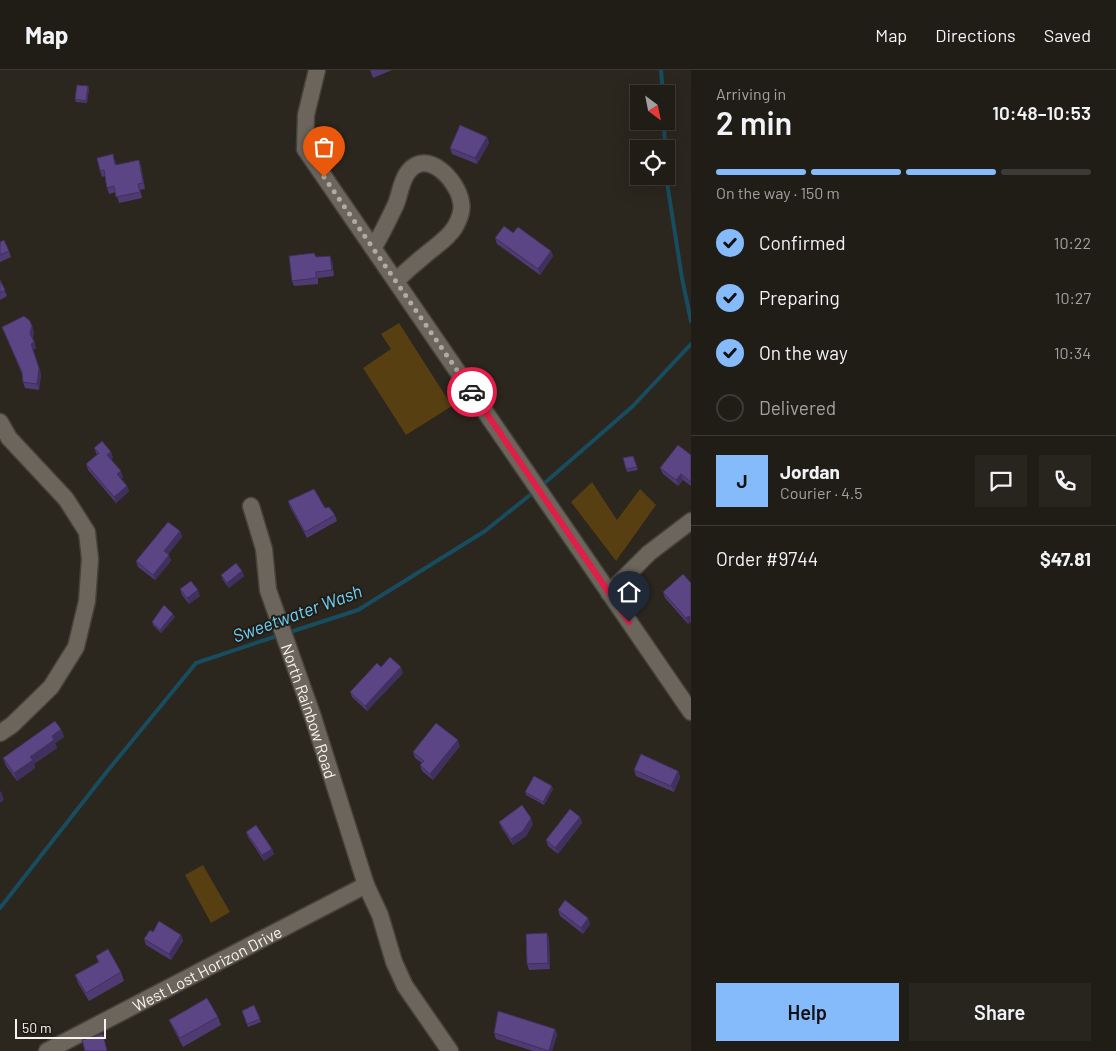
<!DOCTYPE html>
<html lang="en">
<head>
<meta charset="utf-8">
<style>
  :root { --surface:#201c16; --page:#28251f; --text:#f1f3f6; --muted:#a2a1a1; --line:#3d3a35; --accent:#86bbfb }
  body { margin:0; font-family:Barlow,sans-serif; background:var(--page); color:var(--text); height:100vh; display:flex; flex-direction:column; font-size:19px; white-space:nowrap }
  * { box-sizing:border-box; margin:0 }
  p { font-size:16px; color:var(--muted) }
  .icon { flex:none; width:28px; height:28px; fill:none; stroke:currentColor; stroke-width:2; stroke-linecap:round; stroke-linejoin:round }
  .map { position:relative; flex:1; overflow:hidden }
  .details { display:flex; flex-direction:column; background:var(--surface); width:425px }
  .details>* { flex:none }
  .needle { width:32px; rotate:148deg }
  .tools { position:absolute; left:630px; top:15px; display:grid; gap:10px }
  .tools a { display:grid; place-items:center; width:45px; height:45px; border-radius:0px; background:var(--surface); box-shadow:0 5px 20px #0002,0 0 0 1px var(--line); font-size:25px }
  .scale { position:absolute; left:15px; bottom:12px; width:91px; box-sizing:border-box; padding-left:5px; border:2px solid #f6f3ee; border-top:0; font-size:14px; line-height:18px; white-space:nowrap; color:#f6f3ee; -webkit-text-stroke:4px #211c15; paint-order:stroke }
  .pin { position:absolute; display:grid; place-items:center; width:42px; height:42px; color:#fff; margin:-51px -21px; border-radius:50% 50% 50% 0; rotate:-45deg; box-shadow:0 0 5px #0007 }
  .pin .icon { rotate:45deg }
  .courier { position:absolute; display:grid; place-items:center; width:50px; height:50px; margin:-25px; border:4px solid #e11d48; border-radius:50%; background:#fff; color:#222; box-shadow:0 1px 6px #0007 }
  .headline em { font-style:normal; font-weight:600 }
  .headline div { display:flex; flex-direction:column-reverse }
  .headline { display:flex; align-items:center; justify-content:space-between; height:85px; padding:0 25px }
  h1 { font-size:32px; font-weight:600; line-height:38px }
  .bar { display:grid; grid-template-columns:repeat(4,1fr); gap:8px 5px; align-content:center; height:60px; padding:0 25px }
  .bar i { height:6px; border-radius:4px; background:var(--line) }
  .bar .on { background:var(--accent) }
  .bar p { grid-column:span 4 }
  .line { display:flex; align-items:center; gap:12px; padding:0 25px; border-top:1px solid var(--line) }
  .line div { flex:1 }
  .round { display:grid; place-items:center; flex:none; width:52px; height:52px; border-radius:0px; background:var(--page) }
  ol { padding:0 25px; list-style:none }
  li { display:flex; align-items:center; gap:15px; height:55px }
  li p { margin-inline-start:auto }
  li .icon { padding:5px; border-radius:50%; background:var(--accent); color:#111; stroke-width:4 }
  li:last-child { color:var(--muted) }
  li i { width:28px; height:28px; border:2px solid var(--line); border-radius:50% }
  .primary-button { display:flex; gap:10px; margin-top:auto; padding:10px 25px }
  .primary-button a { flex:1; height:58px; border-radius:0px; background:var(--accent); color:#111; font-size:20px; font-weight:600; line-height:58px; text-align:center }
  .primary-button a+a { background:var(--page); color:var(--text) }
  header { display:flex; align-items:center; gap:30px; box-sizing:border-box; height:70px; padding:0 25px; background:var(--surface); border-bottom:1px solid var(--line) }
  header strong { font-size:24px }
  nav { display:flex; gap:28px; margin-inline-start:auto; font-size:18px }
  main { display:flex; flex:1; min-height:0 }
  .map>svg:first-child { display:block }
</style>
</head>
<body>
<header>
<strong>Map</strong>
<nav><a>Map</a><a>Directions</a><a>Saved</a></nav>
</header>
<main>
<div class="map">
<svg width="691" height="981" viewBox="0 0 691 981">
  <rect width="100%" height="100%" fill="#2b261e"/>
  <path fill="#573f12" d="M399,253L452,336L406,365L363,298L391,279L381,264Z
    M592,412L617,450L640,419L656,435L616,491L571,432Z
    M203,795L230,842L211,853L185,805Z"/>
  <g fill="none" stroke-linecap="round" stroke-linejoin="round">
    <path stroke="#184c5f" stroke-width="4" d="M661,0L663,24
      M664,51L665,79
      M666,106L682,208L691,251
      M540,417L633,336L691,274
      M287,563L358,540L485,461L535,421
      M0,838L105,704L196,593L280,565"/>
    <g stroke="#45413b" stroke-width="19">
      <g id="minor">
        <path d="M317,0L306,45L305,79L691,642"/>
        <path d="M373,178C382,164 389,149 396,134C400,124 401,111 408,102C427,77 458,111 461,132C463,140 459,150 455,157C448,169 434,177 424,186C414,194 405,202 396,211"/>
        <path d="M0,352L9,368L66,429L87,462L90,489L87,531L76,577L51,617L12,655L0,663"/>
        <path id="s1" d="M251,436L264,479L268,520L313,647L366,815L380,845L394,892L405,916L450,981"/>
        <path d="M609,523L649,483L691,451"/>
        <path id="s2" d="M47,981L366,815"/>
      </g>
    </g>
    <use href="#minor" stroke="#6b655c" stroke-width="16"/>
  </g>
  <path fill="#4f3b72" d="M370,0H392L373,8Z
    M88,16L89,19L87,33L76,32L75,29Z
    M487,67L489,73L477,94L452,84L450,78Z
    M115,90L116,94L141,96L145,119L140,120L142,128L119,133L116,122L109,124L107,118L105,106L102,107L100,101Z
    M513,163L551,181L553,186L540,205L497,174L495,168Z
    M0,172L9,181L11,187L0,192Z
    M316,187L332,191L334,206L318,208V214L294,216L292,211Z
    M0,210L7,226L0,230Z
    M30,251L34,262L33,268L36,278L33,280L41,304L39,320L25,318L23,312L22,304L2,257Z
    M94,378L111,382L113,388L111,389L123,407L121,409L127,416L129,421L116,433L88,400L86,394L97,385Z
    M691,385V416L683,410L678,416L663,404L660,398Z
    M633,386L638,400L627,402L623,388Z
    M288,431L325,438L335,445L337,451L307,468L290,437Z
    M180,461L182,467L168,484L169,485L171,491L155,510L138,497L136,491Z
    M242,501L244,506L229,518L223,510L221,505Z
    M691,513V552L688,554L665,528L663,522Z
    M180,519L200,526L189,534L182,525Z
    M175,547L161,563L153,555L152,552Z
    M381,597L403,603L367,641L352,627L350,622Z
    M61,659L64,667L55,673L57,678L34,694L35,698L17,711L6,696L3,688Z
    M460,676L433,710L422,701L420,695L422,693L415,688L413,682Z
    M634,700L678,701L680,707L674,722L636,706Z
    M553,719L544,735L526,725L525,722Z
    M580,747L582,753L558,784L548,776L546,770Z
    M499,752L533,754L526,766L513,775L501,757Z
    M246,762L272,779L274,784L264,791L248,767Z
    M558,840L588,848L590,854L583,864L560,846Z
    M153,862L181,865L183,871L171,890L146,875L144,869Z
    M549,869L550,899L529,900L527,894Z
    M96,886L121,902L124,911L89,931L78,913L75,905L98,892Z
    M254,935L261,952L248,957L242,941Z
    M218,947L221,955L183,977L173,958L169,950Z
    M555,959L557,965L552,981H533L496,969L494,963Z"/>
  <path fill="#40305d" d="M88,16L89,19L87,33L86,31Z
    M487,67L489,73L477,94L475,88Z
    M139,90L141,96L145,119L143,113Z
    M551,181L553,186L540,205L538,199Z
    M330,186L332,191L334,206L332,200Z
    M32,256L34,262L32,269L30,263Z
    M34,272L36,278L33,280L31,274Z
    M39,298L41,304L39,320L37,314Z
    M111,382L113,388L109,391L107,385Z
    M121,401L123,407L119,410L117,404Z
    M681,404L683,410L678,416L676,410Z
    M127,416L129,421L116,433L114,427Z
    M180,461L182,467L166,487L164,481Z
    M169,485L171,491L155,510L153,505Z
    M242,501L244,506L229,518L227,513Z
    M198,520L200,526L189,534L187,528Z
    M173,544L175,547L161,563L160,560Z
    M689,546L691,552L688,554L686,548Z
    M401,597L403,603L367,641L365,636Z
    M61,659L64,667L55,673L57,678L34,694L35,698L17,711L14,703L52,666Z
    M458,670L460,676L433,710L430,704Z
    M678,701L680,707L674,722L671,716Z
    M552,716L553,719L544,735L543,732Z
    M1,721L4,730L0,733V722Z
    M580,747L582,753L558,784L555,778Z
    M531,748L533,754L526,766L513,775L511,769Z
    M272,779L274,784L264,791L262,785Z
    M588,848L590,854L583,864L581,858Z
    M547,863L549,869L550,899L548,893Z
    M181,865L183,871L171,890L169,884Z
    M555,959L557,965L552,981H549Z"/>
  <path fill="#5c4585" stroke="#40305d" d="M77,15L88,16L86,31L75,29Z
    M460,55L487,67L475,88L450,78Z
    M113,84L115,95L139,90L143,113L138,114L140,122L116,127L114,116L107,118L104,100L100,101L97,88Z
    M504,156L513,163L518,157L551,181L538,199L495,168Z
    M4,170L9,181L0,185V172Z
    M314,183L316,187L330,186L332,200L316,202V208L292,211L289,186Z
    M0,210L5,220L0,223Z
    M24,246L30,251L32,256L30,263L34,272L31,274L39,298L37,314L23,312L22,302L2,257Z
    M102,371L111,382L107,385L121,401L117,404L127,416L114,427L86,394L99,383L94,378Z
    M678,375L691,385V412L681,404L676,410L660,398Z
    M633,386L637,397L626,399L623,388Z
    M314,419L325,438L329,437L335,445L305,462L288,431Z
    M168,452L180,461L164,481L169,485L153,505L136,491Z
    M236,493L242,501L227,513L221,505Z
    M683,504L691,513V549L689,546L686,548L663,522Z
    M191,511L198,520L187,528L180,519Z
    M164,535L173,544L160,560L152,552Z
    M390,587L401,597L365,636L350,622L377,593L381,597Z
    M55,651L61,659L52,666L54,670L30,687L33,690L14,703L3,688Z
    M436,653L458,670L430,704L420,695L424,691L413,682Z
    M641,684L678,701L671,716L634,700Z
    M534,706L552,716L543,732L525,722Z
    M522,735L531,748L523,761L511,769L499,752Z
    M570,739L580,747L555,778L546,770Z
    M256,755L272,779L262,785L246,762Z
    M565,830L588,848L581,858L558,840Z
    M159,851L181,865L169,884L144,869L150,860L153,862Z
    M547,863L548,893L527,894L526,864Z
    M108,879L121,902L86,923L75,905L99,892L96,886Z
    M207,928L218,947L180,968L169,950Z
    M254,935L260,949L247,954L242,941Z
    M498,941L555,959L549,981L494,963Z
    M103,964L107,981H85L82,970Z"/>
  <g fill="none" stroke-linecap="round" stroke-linejoin="round">
    <path stroke="#afaba5" stroke-width="5" stroke-dasharray="0 9" d="M324,107L472,322"/>
    <path stroke="#e11d48" stroke-width="6" d="M472,322L629,552"/>
  </g>
  <g text-anchor="middle" dominant-baseline="central" stroke-width="4" stroke-linejoin="round" paint-order="stroke">
    <g font-size="16" fill="#f6f3ee" stroke="#211c15">
      <text stroke="none"><textPath href="#s1" startOffset="214">North Rainbow Road</textPath></text>
      <text stroke="none"><textPath href="#s2" startOffset="180">West Lost Horizon Drive</textPath></text>
    </g>
    <g font-size="18" font-style="italic" fill="#6fd1f9" stroke="#211c15">
      <text transform="translate(297 543) rotate(-20)">Sweetwater Wash</text>
    </g>
  </g>
</svg>
<div class="tools">
<a><svg class="needle" viewBox="-14 -14 28 28"><path d="M0-13l5 13h-10z" fill="#e53935"/><path d="M0 13l5-13h-10z" fill="#a2a1a1"/></svg></a>
<a><svg class="icon" aria-label="locate" viewBox="0 0 24 24"><circle cx="12" cy="12" r="6"/><path d="M12 2v4M12 18v4M2 12h4M18 12h4"/></svg></a>
</div>
<div class="scale">50 m</div>
<div class="pin" style="left:324px;top:107px;background:#ea580c"><svg class="icon" aria-label="bag" viewBox="0 0 24 24"><path d="M5 8h14l-1 12H6zM9 8a3 3 0 0 1 6 0"/></svg></div>
<div class="pin" style="left:629px;top:552px;background:#1f2937"><svg class="icon" aria-label="home" viewBox="0 0 24 24"><path d="M3 11l9-7 9 7M6 9v11h12V9"/></svg></div>
<div class="courier" style="left:472px;top:322px"><svg class="icon" aria-label="car" viewBox="0 0 24 24"><path d="M5 17H2v-5l4-1 3-4h7l3 4 3 1v5h-3M9 17h6M6 11h13"/><circle cx="7" cy="17" r="2"/><circle cx="17" cy="17" r="2"/></svg></div>
</div>
<section class="details">
<div class="headline"><div><h1>2 min</h1><p>Arriving in</p></div><em>10:48–10:53</em></div>
<div class="bar"><i class="on"></i><i class="on"></i><i class="on"></i><i></i><p>On the way · 150 m</p></div>
<ol>
<li><svg class="icon" aria-label="check" viewBox="0 0 24 24"><path d="M5 12l5 5 9-10"/></svg>Confirmed<p>10:22</p></li>
<li><svg class="icon" aria-label="check" viewBox="0 0 24 24"><path d="M5 12l5 5 9-10"/></svg>Preparing<p>10:27</p></li>
<li><svg class="icon" aria-label="check" viewBox="0 0 24 24"><path d="M5 12l5 5 9-10"/></svg>On the way<p>10:34</p></li>
<li><i></i>Delivered</li>
</ol>
<div class="line" style="height:90px"><b class="round" style="background:var(--accent);color:#111">J</b><div><b>Jordan</b><p>Courier · 4.5</p></div><a class="round"><svg class="icon" aria-label="chat" viewBox="0 0 24 24"><path d="M4 5h16v11H9l-5 4z"/></svg></a><a class="round"><svg class="icon" aria-label="phone" viewBox="0 0 24 24"><path d="M5 4h4l2 5-3 2q2 4 5 5l2-3 5 2v4C11 20 4 13 5 4z"/></svg></a></div>
<div class="line" style="height:65px"><div>Order #9744</div><b>$47.81</b></div>
<div class="primary-button"><a>Help</a><a>Share</a></div>
</section>
</main>
</body>
</html>
